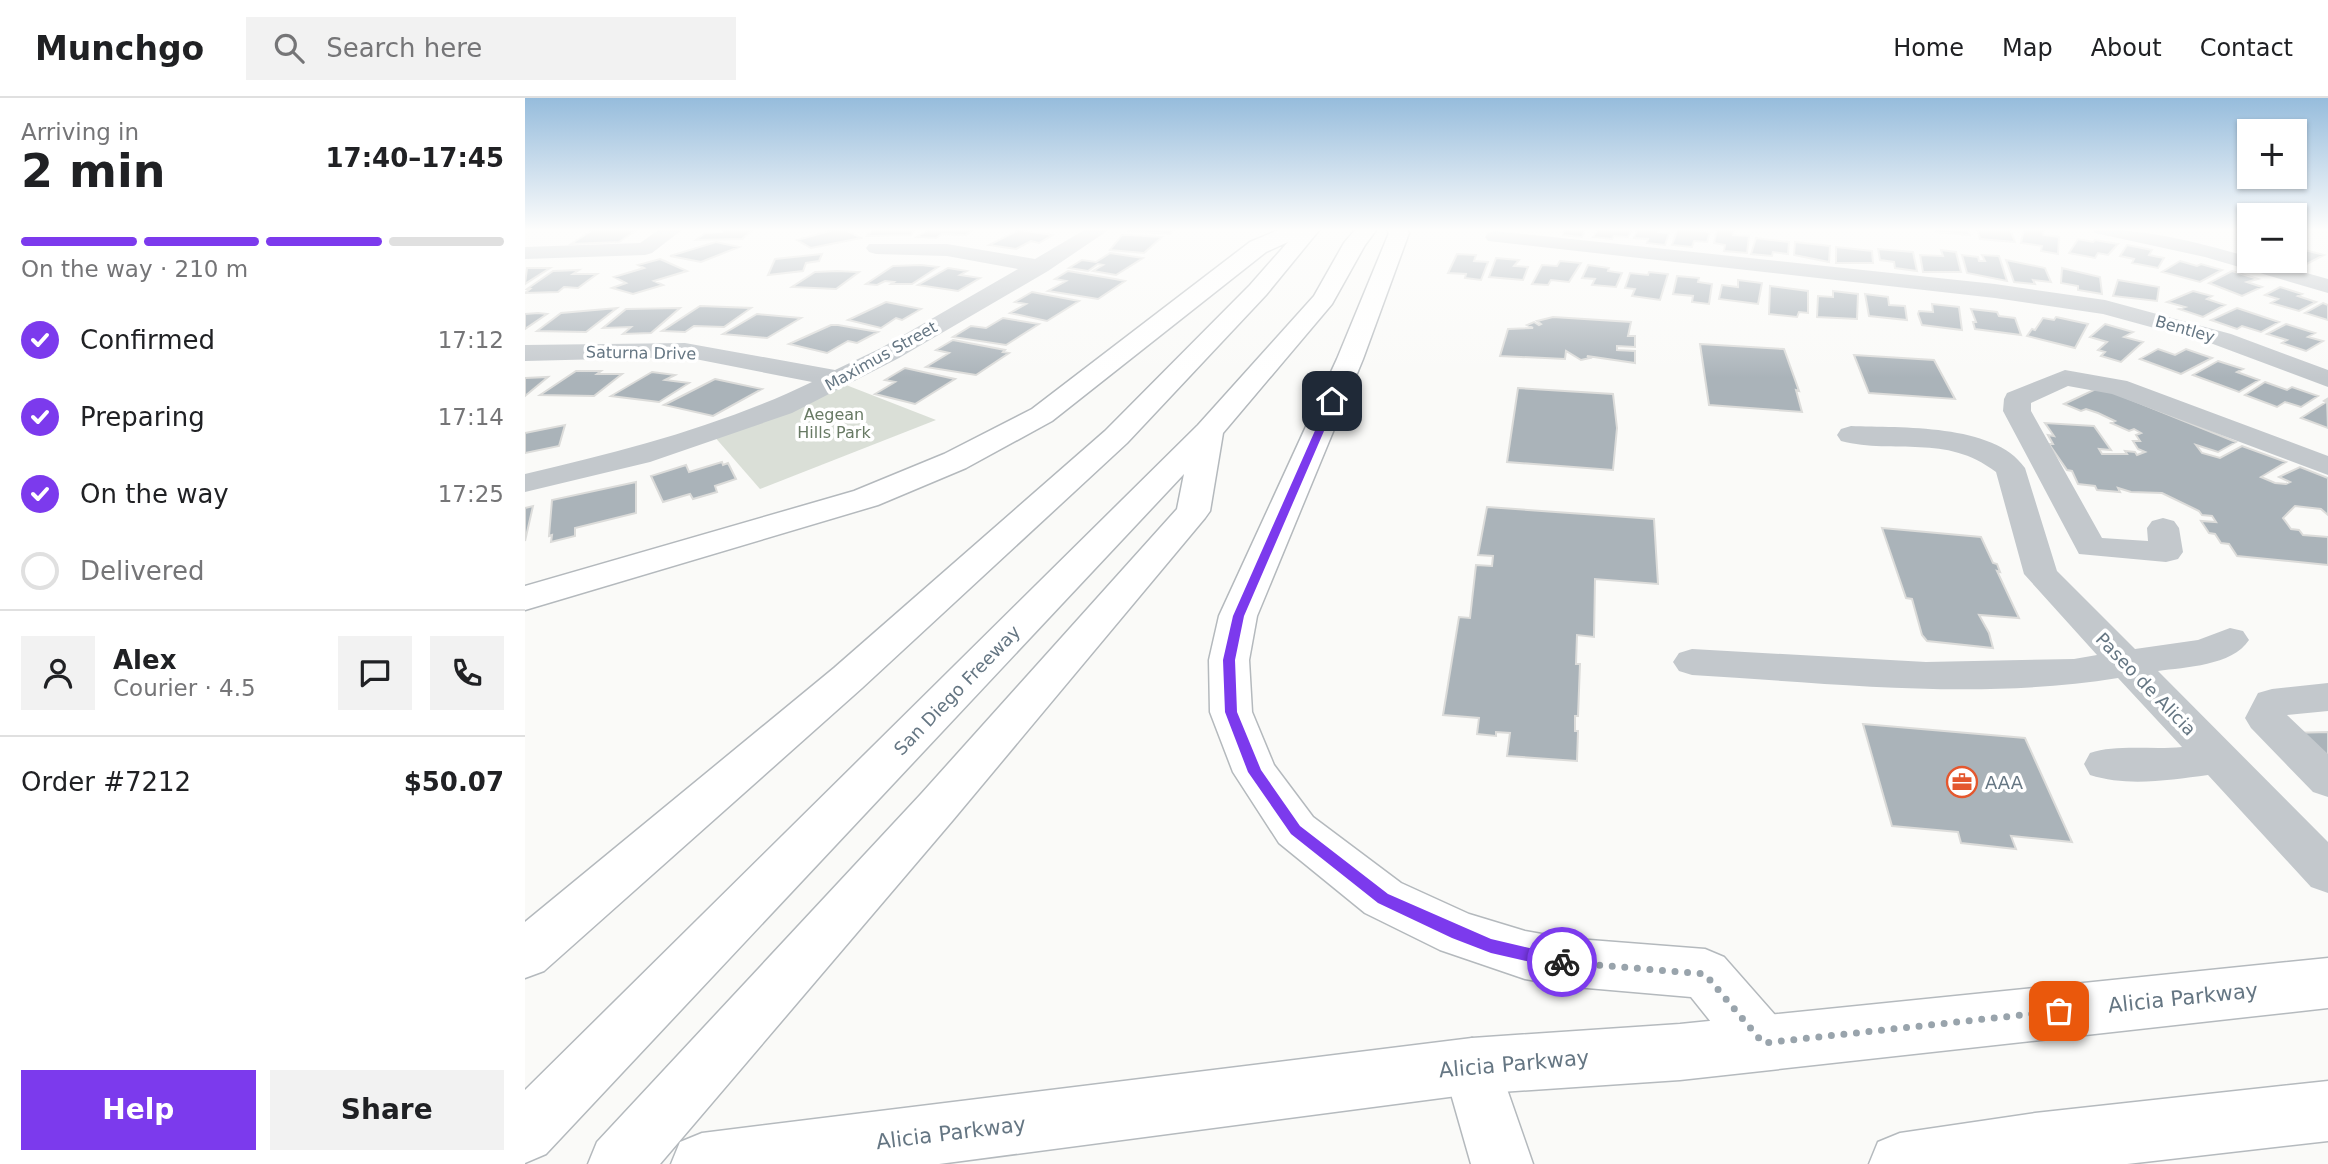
<!DOCTYPE html>
<html lang="en">
<head>
<meta charset="utf-8">
<style>
  :root { --surface:#fff; --page:#f2f2f2; --text:#202124; --muted:#757577; --line:#e0e0e0; --accent:#7c3aed }
  body { margin:0; font-family:"DejaVu Sans",sans-serif; background:var(--page); color:var(--text); height:100vh; display:flex; flex-direction:column; font-size:26px; white-space:nowrap }
  * { box-sizing:border-box; margin:0 }
  p { font-size:23px; color:var(--muted) }
  .icon { flex:none; width:38px; height:38px; fill:none; stroke:currentColor; stroke-width:2; stroke-linecap:round; stroke-linejoin:round }
  .map { position:relative; flex:1; overflow:hidden }
  .panel { display:flex; flex-direction:column; background:var(--surface); width:525px }
  .panel>* { flex:none }
  .fabs { position:absolute; left:1712px; top:21px; display:grid; gap:14px }
  .fabs a { display:grid; place-items:center; width:70px; height:70px; border-radius:0px; background:var(--surface); box-shadow:0 2px 5px #0004; font-size:35px }
  .pin { position:absolute; display:grid; place-items:center; width:60px; height:60px; color:#fff; margin:-30px; border-radius:14px; box-shadow:0 4px 10px #0006 }
  .courier { position:absolute; display:grid; place-items:center; width:70px; height:70px; margin:-35px; border:5px solid #7c3aed; border-radius:50%; background:#fff; color:#222; box-shadow:0 2px 9px #0007 }
  .overview em { font-style:normal; font-weight:700 }
  .overview div { display:flex; flex-direction:column-reverse }
  .overview { display:flex; align-items:center; justify-content:space-between; height:119px; padding:0 21px }
  h1 { font-size:46px; font-weight:700; line-height:52px }
  .bar { display:grid; grid-template-columns:repeat(4,1fr); gap:10px 7px; align-content:center; height:84px; padding:0 21px }
  .bar i { height:9px; border-radius:5px; background:var(--line) }
  .bar .current { background:var(--accent) }
  .bar p { grid-column:span 4 }
  .line { display:flex; align-items:center; gap:18px; padding:0 21px; border-top:2px solid var(--line) }
  .line div { flex:1 }
  .round { display:grid; place-items:center; flex:none; width:74px; height:74px; border-radius:0px; background:var(--page) }
  ol { padding:0 21px; list-style:none }
  li { display:flex; align-items:center; gap:21px; height:77px }
  li p { margin-inline-start:auto }
  li .icon { padding:7px; border-radius:50%; background:var(--accent); color:#fff; stroke-width:4 }
  li:last-child { color:var(--muted) }
  li i { width:38px; height:38px; border:4px solid var(--line); border-radius:50% }
  .primary-button { display:flex; gap:14px; margin-top:auto; padding:14px 21px }
  .primary-button a { flex:1; height:80px; border-radius:0px; background:var(--accent); color:#fff; font-size:28px; font-weight:700; line-height:80px; text-align:center }
  .primary-button a+a { background:var(--page); color:var(--text) }
  header { display:flex; align-items:center; gap:42px; box-sizing:border-box; height:98px; padding:0 35px; background:var(--surface); border-bottom:2px solid var(--line) }
  header strong { font-size:33px }
  nav { display:flex; gap:38px; margin-inline-start:auto; font-size:24px }
  .search { width:490px; height:63px; background:var(--page); display:flex; align-items:center; gap:18px; box-sizing:border-box; padding:0 24px; border-radius:0px; color:var(--muted); font-size:26px }
  main { display:flex; flex:1; min-height:0 }
  .map>svg:first-child { display:block }
</style>
</head>
<body>
<header>
<strong>Munchgo</strong>
<div class="search"><svg class="icon" aria-label="search" viewBox="0 0 24 24"><circle cx="10" cy="10" r="6"/><path d="M15 15l6 6"/></svg>Search here</div>
<nav><a>Home</a><a>Map</a><a>About</a><a>Contact</a></nav>
</header>
<main>
<section class="panel">
<div class="overview"><div><h1>2 min</h1><p>Arriving in</p></div><em>17:40–17:45</em></div>
<div class="bar"><i class="current"></i><i class="current"></i><i class="current"></i><i></i><p>On the way · 210 m</p></div>
<ol>
<li><svg class="icon" aria-label="check" viewBox="0 0 24 24"><path d="M5 12l5 5 9-10"/></svg>Confirmed<p>17:12</p></li>
<li><svg class="icon" aria-label="check" viewBox="0 0 24 24"><path d="M5 12l5 5 9-10"/></svg>Preparing<p>17:14</p></li>
<li><svg class="icon" aria-label="check" viewBox="0 0 24 24"><path d="M5 12l5 5 9-10"/></svg>On the way<p>17:25</p></li>
<li><i></i>Delivered</li>
</ol>
<div class="line" style="height:126px"><a class="round"><svg class="icon" aria-label="person" viewBox="0 0 24 24"><circle cx="12" cy="8" r="4"/><path d="M4 21q1-7 8-7t8 7"/></svg></a><div><b>Alex</b><p>Courier · 4.5</p></div><a class="round"><svg class="icon" aria-label="chat" viewBox="0 0 24 24"><path d="M4 5h16v11H9l-5 4z"/></svg></a><a class="round"><svg class="icon" aria-label="phone" viewBox="0 0 24 24"><path d="M5 4h4l2 5-3 2q2 4 5 5l2-3 5 2v4C11 20 4 13 5 4z"/></svg></a></div>
<div class="line" style="height:91px"><div>Order #7212</div><b>$50.07</b></div>
<div class="primary-button"><a>Help</a><a>Share</a></div>
</section>
<div class="map">
<svg width="1803" height="1066" viewBox="0 0 1803 1066">
  <rect width="100%" height="100%" fill="#fafaf8"/>
  <path fill="#dadfd7" d="M316,285L411,322L235,391L188,337Z"/>
  <path fill="#aab3b9" stroke="#dcdcda" stroke-width="2" d="M69,131H113L94,144L46,146Z
    M201,131H229L217,141L171,142L180,135L197,134Z
    M312,131H319L336,140L286,150L272,142Z
    M348,131H390L386,137L342,138Z
    M404,131H450L441,137L417,136L411,140L392,139Z
    M606,131H650L645,136L603,133Z
    M1039,131H1061L1057,139L1038,137Z
    M1073,131H1107L1103,139L1089,138L1087,141L1068,139Z
    M1112,131H1134L1133,134L1144,135L1140,147L1122,145L1123,141L1109,140Z
    M1153,131H1158L1185,134L1182,144L1169,143L1167,149L1147,147Z
    M1192,131L1209,132L1208,137L1224,138L1222,155L1199,153L1200,147L1189,145Z
    M1410,131H1443L1445,137L1411,134Z
    M1452,131H1485L1490,144L1455,141Z
    M1499,131L1519,132L1518,137L1534,139L1533,156L1516,153L1517,148L1496,145Z
    M494,132L528,137L514,145L506,143L491,151L464,147Z
    M597,137H604L637,139L619,155L585,152Z
    M1231,140L1264,144L1263,156L1248,154L1247,158L1226,156Z
    M1553,141L1568,144L1570,142L1593,146L1583,157L1573,155L1570,160L1544,155Z
    M191,144L214,149L176,164L145,158Z
    M1270,144L1305,148L1304,164L1269,157Z
    M1602,147L1627,152L1624,157L1639,160L1633,170L1607,165L1609,161L1595,158Z
    M1311,149L1347,153L1348,165H1311Z
    M1769,149L1799,157L1778,168L1761,163H1769Z
    M1353,151L1388,154L1392,173L1370,170L1369,164L1355,162Z
    M1416,152L1431,154L1436,174H1398L1395,157L1418,158Z
    M585,155L618,160L591,177L568,173L578,167L573,166L563,173L544,170L557,162L571,164Z
    M297,156L294,163L281,165L278,173L243,177L250,161Z
    M932,156L951,157L949,163L963,164L956,182L940,180L941,176L923,175Z
    M1437,157L1453,159L1454,163H1460L1457,157L1474,158L1482,183L1442,175Z
    M971,160L994,162L989,168L1003,169L998,182L964,179Z
    M135,161L162,173L129,183L138,187L108,196L87,190L101,185L89,179L119,170L113,167Z
    M1481,162L1520,170L1526,184L1508,182L1510,186L1489,184Z
    M1035,163L1056,165L1044,184L1026,182L1023,187L1007,186L1017,167L1032,168Z
    M1655,163L1672,168L1676,166L1697,172L1675,184L1637,174Z
    M396,167L413,169L387,186H366L369,184L360,183L352,187L341,186L368,168Z
    M1063,167L1084,170L1083,173L1097,175L1091,189L1067,187L1070,181L1057,180Z
    M2,170H25L0,186Z
    M423,170L442,173L435,177L455,180L433,193L393,187Z
    M1537,170L1575,179L1577,196L1553,192V188L1536,185Z
    M54,172L48,176H72L53,190L39,189L33,194L0,195L5,191H2L28,173Z
    M312,173L334,174L311,191L267,189L290,174Z
    M543,173L590,181L600,183L573,201L523,193L541,183L530,181Z
    M1707,173L1733,181L1722,184L1737,189L1717,198L1684,185Z
    M1124,174L1143,176L1135,202L1107,198L1110,191L1100,190L1105,175L1123,177Z
    M1152,178L1174,180L1173,184L1187,186L1184,206L1167,204L1168,198L1148,196Z
    M1213,182L1237,185L1233,206L1194,201L1197,187L1213,189Z
    M1593,182L1634,189L1632,203L1588,198Z
    M1245,188L1283,193V215L1274,214L1272,219L1244,216Z
    M1755,189L1777,196L1773,198L1791,204L1774,213L1746,205L1753,201L1740,197Z
    M1308,193L1333,196L1332,221L1292,219L1293,198L1308,199Z
    M1668,193L1687,198L1682,201L1700,207L1678,219L1654,211L1660,209L1642,204Z
    M507,194L554,203L522,223L485,215L501,206L490,204Z
    M1340,196L1363,199L1364,207L1380,208L1382,222L1344,218Z
    M361,204L396,211L377,222L371,220L356,230L323,222Z
    M1798,205L1803,207V222L1780,215Z
    M1407,206L1434,209L1437,232L1397,227L1393,216L1394,213L1408,214Z
    M175,208L226,210L199,229L169,228L160,234L137,233Z
    M92,210L61,234L12,233L36,215Z
    M155,210L126,235L98,236L106,229L78,230L101,211Z
    M1712,210L1754,224L1736,234L1717,228L1712,231L1686,222Z
    M1446,211L1472,214L1474,218L1490,220L1496,237L1450,231L1448,224H1451Z
    M0,216L13,215L22,216L0,231Z
    M232,216L276,220L242,240L198,236Z
    M1028,219L1106,224L1103,238H1110V249L1092,248V252L1110,253V265L1062,258L1065,260L1056,262L1041,253L1040,261L975,258L983,231L1008,230L1002,227L1009,224L1014,227L1016,226L1012,223Z
    M1531,219L1563,226L1550,250L1502,238L1507,231L1510,232L1518,220L1529,222Z
    M478,220L514,226L481,247L428,239L446,228L461,230Z
    M1580,226L1608,234L1599,239L1618,244L1596,264L1576,258L1580,254L1573,252L1582,244L1565,239Z
    M1761,226L1790,235L1783,239L1798,243L1781,253L1757,245L1762,242L1742,236Z
    M306,227H313L353,234L332,245L323,243L302,255L264,246Z
    M428,242L480,252L478,254L484,255L451,277L401,269L424,255L411,252Z
    M1175,246L1259,251L1274,293L1271,292L1277,314L1184,307Z
    M1633,251L1650,257L1661,251L1687,260L1656,276L1615,261Z
    M1329,257L1409,262L1430,301L1344,295Z
    M1693,263L1718,271L1712,274L1734,282L1714,294L1668,277Z
    M380,270L430,281L390,306L350,296L370,284L360,282Z
    M51,273H76L72,276H97L69,298L15,297Z
    M127,274L150,277L140,282L164,285L134,304L86,298Z
    M23,279L0,298V280Z
    M190,281L237,291L188,318L139,307Z
    M1740,284L1762,292L1767,289L1793,298L1776,309L1760,304L1752,309L1720,297Z
    M1575,289L1711,344L1693,354L1671,347L1677,355L1695,360L1717,348L1761,364L1736,379L1750,385L1761,386L1765,384L1754,379L1775,369L1803,380V417L1796,411L1770,408L1758,420L1766,431L1774,432L1778,437L1803,439V467L1712,458L1704,446L1696,445L1690,436L1684,435L1676,423L1691,424L1687,418L1677,417L1674,413L1637,395L1606,394L1593,390L1595,394L1572,392L1570,388L1553,386L1547,373L1542,372L1524,346H1528L1523,337L1529,338L1520,325L1569,328L1586,352L1574,351L1577,356H1602L1600,353L1610,354L1612,357L1620,354L1613,351L1608,343H1615L1611,337L1616,335L1609,331L1604,333L1586,325L1590,323L1573,315L1561,311L1556,313L1539,306Z
    M993,290L1088,296L1092,330L1088,372L982,364Z
    M1802,301L1803,330L1776,320L1801,304L1799,303Z
    M40,327L34,348L0,355V335Z
    M197,364L198,367L203,365L211,381L190,388L192,394L168,401L165,396L138,404L126,378L161,367L164,374Z
    M111,384V415L50,430V438L26,444L27,437L24,438L27,402Z
    M8,408L0,443V410Z
    M962,409L1129,421L1133,486L1070,481L1069,539L1052,537L1051,566H1055L1053,618H1050V633H1053L1052,663L982,658L985,635L971,634V638L952,636L954,620L918,617L934,519L945,520L951,467L967,468L968,458L953,457Z
    M1357,430L1456,439L1468,465L1472,466L1475,474L1472,473L1494,520L1454,517L1464,535L1468,550L1402,543L1397,537L1387,501L1381,500Z
    M1338,626L1500,640L1547,744L1486,738L1491,751L1436,745L1433,734L1367,728Z
    M1803,634V670L1766,635Z"/>
  <g fill="none" stroke-linecap="round" stroke-linejoin="round">
    <g stroke="#b5babe" stroke-width="3">
      <path id="major" d="M1803,860V910L1155,982L947,996L414,1066H146L155,1044L177,1035L947,940L1155,926Z
        M1803,983V1043L1602,1066H1344L1353,1044L1375,1035L1510,1015Z"/>
    </g>
    <g stroke="#b4b9bd" stroke-width="3">
      <path id="highway" d="M756,131H795L741,197L602,345L337,590L19,873L0,880V824L309,570L580,333L725,187L763,144L741,154L527,323L441,370L353,407L0,512V488L329,393L419,356L507,311L725,144Z
        M831,131H852L840,147L807,206L698,335L685,413L680,420L428,722L135,1066H63L72,1044L396,696L652,411L659,376L21,1056L0,1065V992L673,327L789,198L819,145Z
        M862,131H882L884,135L838,261L732,518L724,562L727,614L749,667L788,719L876,785L944,816L1000,833L1039,840L1180,851L1199,859L1258,926L1266,945L1258,964L1238,972L1218,964L1166,899L1039,888L1000,881L915,852L840,815L754,745L708,674L685,614L684,562L694,518L812,261L864,135Z
        M947,940L967,948L1008,1066H946L918,968L927,948Z"/>
    </g>
    <path fill="#c3c8cc" fill-rule="evenodd" d="M135,131H158L127,155L120,157L0,161V149L115,145Z
      M561,131H585L523,173L374,260L267,315L125,364L0,394V376C98,353 196,328 287,284L160,259L0,263V247L160,245L310,272L356,250L493,171L422,158L351,156L344,154L341,150L344,146H422L510,161Z
      M1567,131C1621,131 1672,144 1724,159V163H1738L1803,181V195L1680,159L1570,135Z
      M970,133L1470,186L1580,202L1706,236L1803,272V289L1688,246L1578,216L1470,200L963,143L960,139L963,135Z
      M1540,272L1602,283L1803,358V377L1587,296L1543,288L1506,305V313L1577,440L1623,443L1622,430L1627,423L1638,420L1649,423L1654,430L1658,454L1653,461L1641,464L1554,456L1478,313L1479,301L1482,295Z
      M1326,328C1375,330 1469,325 1500,370L1532,473L1610,551L1673,542L1705,530L1718,533L1724,542C1707,568 1660,569 1633,573L1803,744V795L1786,789L1683,677C1644,682 1603,689 1565,677L1559,666L1565,655C1591,646 1627,652 1657,649L1593,580C1453,603 1307,585 1167,577L1154,573L1148,564L1154,555L1167,551L1401,564L1549,561L1572,557L1499,476L1471,374C1420,335 1371,357 1316,343L1312,337L1316,331Z
      M1803,585V613L1762,617L1803,656V699L1788,694L1726,630L1720,620L1733,595L1747,591Z"/>
    <use href="#major" fill="#fff" fill-rule="evenodd"/>
    <use href="#highway" fill="#fff" fill-rule="evenodd"/>
  </g>
  <linearGradient id="sky" x2="0" y2="1"><stop stop-color="#96bcdc"/><stop offset="0.47" stop-color="#fdfdfc"/><stop offset="1" stop-color="#fdfdfc" stop-opacity="0"/></linearGradient>
  <rect width="1803" height="280" fill="url(#sky)"/>
  <path fill="#7c3aed" d="M804,301L812,303L719,518L710,562L712,614L736,672L775,728L863,796L966,841L1043,859L1045,864L1043,869L1037,871L966,855L927,840L853,805L766,736L723,674L700,614L698,562L708,518Z"/>
  <g fill="none" stroke-linecap="round" stroke-linejoin="round">
    <path stroke="#99a4ac" stroke-width="7" stroke-dasharray="0 12.6" d="M1037,864L1180,876L1238,945L1534,913"/>
  </g>
  <defs>
    <g id="office-ring" transform="scale(1.575)"><circle r="9.5" fill="#fff" stroke="#e4572e" stroke-width="1.5"/><path d="M-6-3h4V-5.5h4V-3h4V5H-6ZM-1-4.5V-3h2v-1.5ZM-6 0V1H6V0Z" fill="#e4572e"/></g>
  </defs>
  <g fill-rule="evenodd">
    <use href="#office-ring" x="1437" y="684"/>
  </g>
  <g text-anchor="middle" dominant-baseline="central" stroke-width="7" stroke-linejoin="round" paint-order="stroke">
    <g font-size="16" fill="#657683" stroke="#fff">
      <text transform="translate(1660 231) rotate(16)">Bentley</text>
      <text transform="translate(116 255) rotate(1)">Saturna Drive</text>
      <text transform="translate(356 258) rotate(-29)">Maximus Street</text>
    </g>
    <g font-size="16" fill="#687a64" stroke="#fff">
      <text x="309" y="316">Aegean<tspan x="309" dy="18">Hills Park</tspan></text>
    </g>
    <g font-size="18" fill="#657683" stroke="#fff">
      <text transform="translate(1621 586) rotate(46)">Paseo de Alicia</text>
      <text transform="translate(432 592) rotate(-46)">San Diego Freeway</text>
    </g>
    <g font-size="18" fill="#657683" stroke="#fff" text-anchor="start">
      <text x="1460" y="684">AAA</text>
    </g>
    <g font-size="21" fill="#657683" stroke="#fff">
      <text transform="translate(1658 900) rotate(-6)">Alicia Parkway</text>
      <text transform="translate(989 966) rotate(-5)">Alicia Parkway</text>
      <text transform="translate(426 1035) rotate(-7)">Alicia Parkway</text>
    </g>
  </g>
</svg>
<div class="fabs">
<a>+</a>
<a>−</a>
</div>
<div class="pin" style="left:1534px;top:913px;background:#ea580c"><svg class="icon" aria-label="bag" viewBox="0 0 24 24"><path d="M5 8h14l-1 12H6zM9 8a3 3 0 0 1 6 0"/></svg></div>
<div class="pin" style="left:807px;top:303px;background:#1f2937"><svg class="icon" aria-label="home" viewBox="0 0 24 24"><path d="M3 11l9-7 9 7M6 9v11h12V9"/></svg></div>
<div class="courier" style="left:1037px;top:864px"><svg class="icon" aria-label="bike" viewBox="0 0 24 24"><circle cx="6" cy="16" r="4"/><circle cx="18" cy="16" r="4"/><path d="M6 16l4-8h5l3 8M10 8l3 8H6M13 5h3"/></svg></div>
</div>
</main>
</body>
</html>
